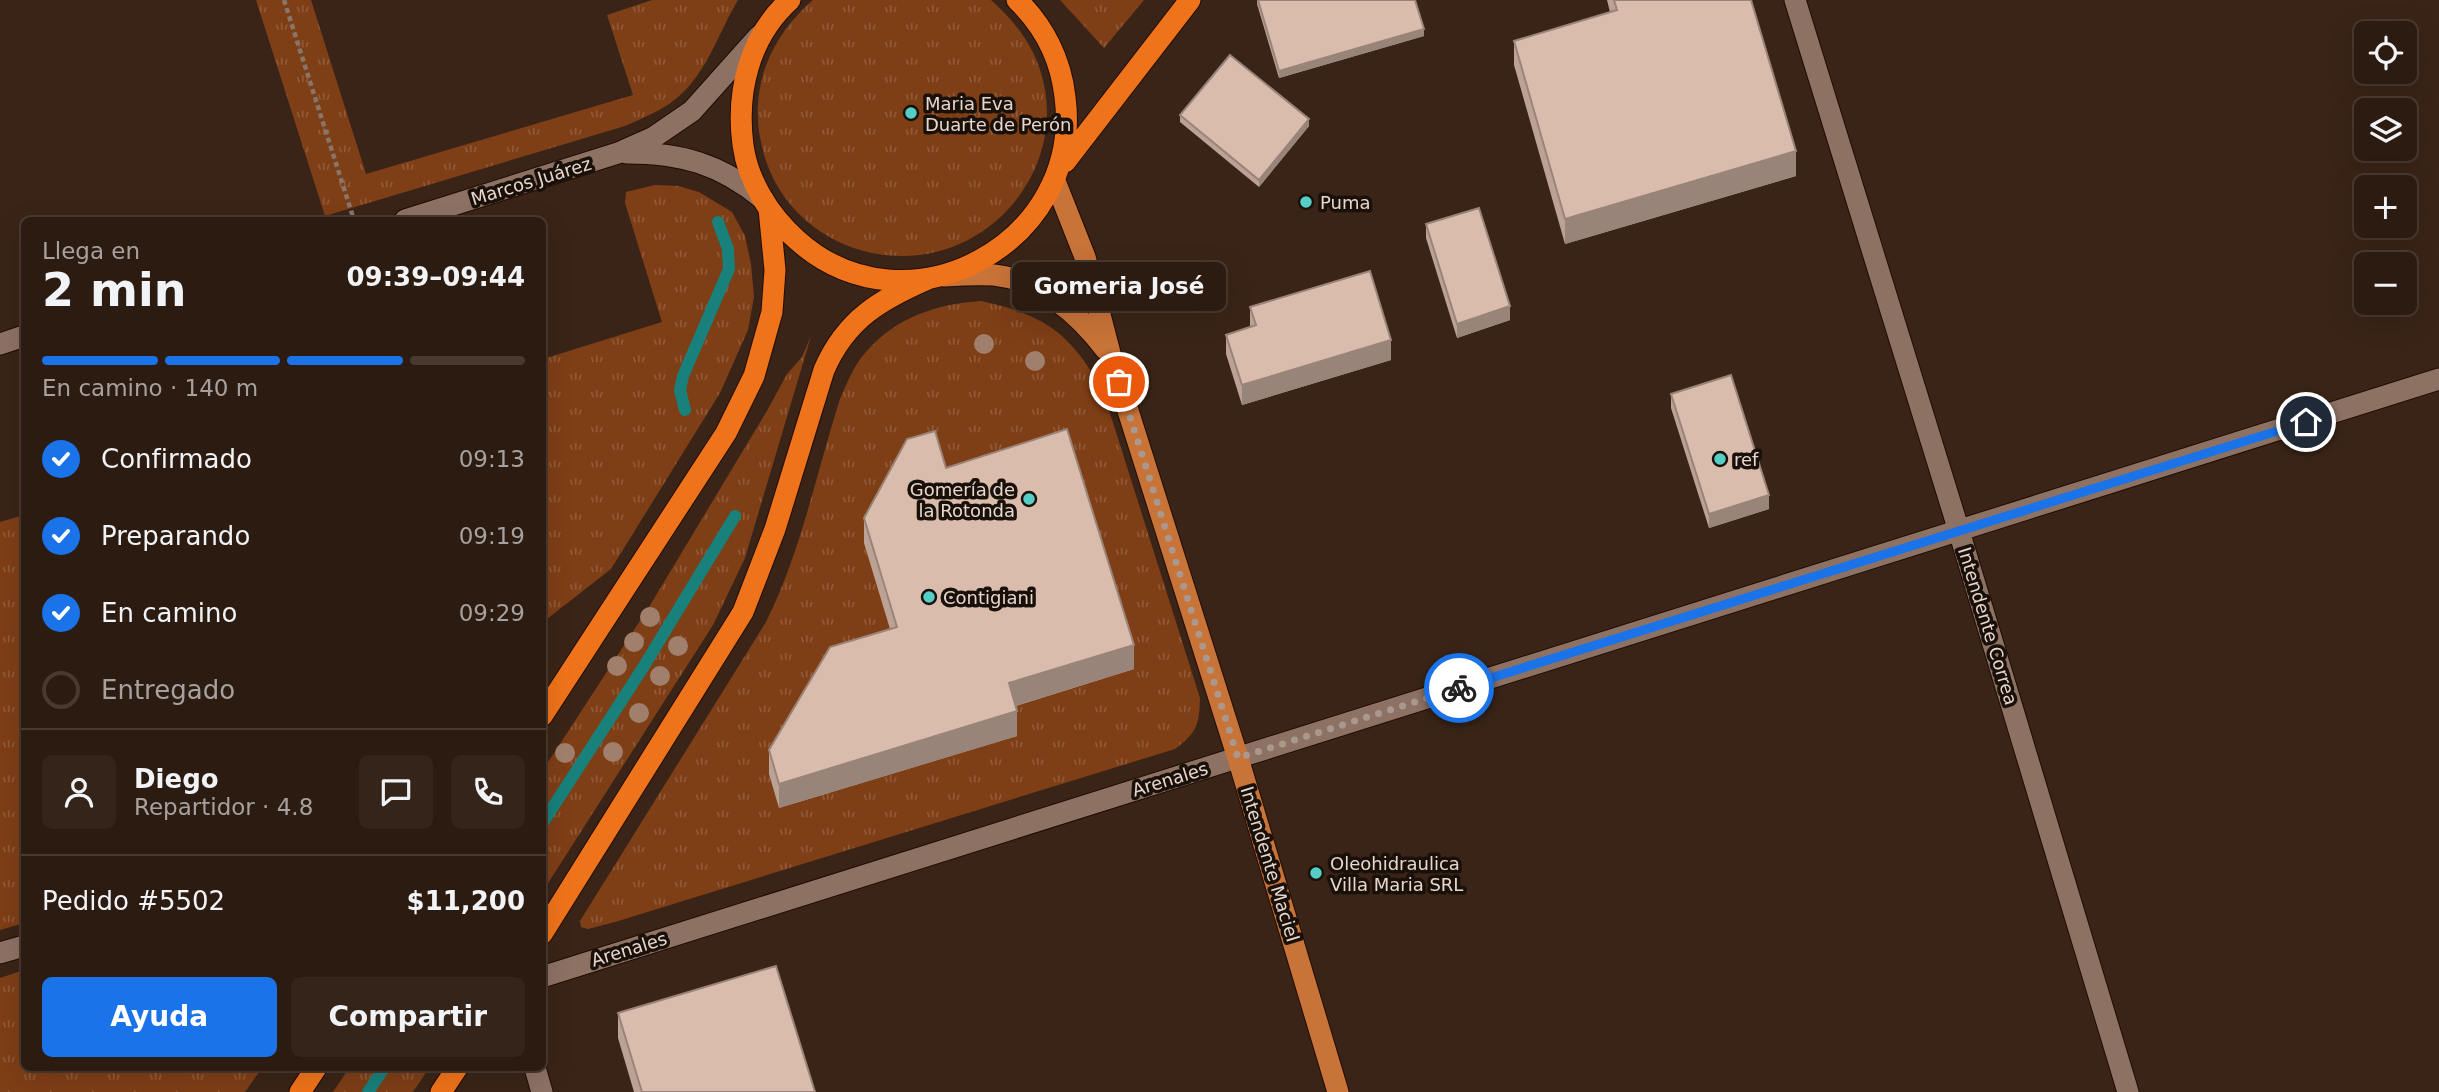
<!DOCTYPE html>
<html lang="es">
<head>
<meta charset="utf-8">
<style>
  :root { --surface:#2c1b11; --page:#34241a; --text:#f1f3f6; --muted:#a6a19f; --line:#483931; --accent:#1a73e8 }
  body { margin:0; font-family:"DejaVu Sans",sans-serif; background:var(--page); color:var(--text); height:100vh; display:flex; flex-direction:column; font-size:26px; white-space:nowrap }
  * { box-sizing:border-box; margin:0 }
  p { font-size:23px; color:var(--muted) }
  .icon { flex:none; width:38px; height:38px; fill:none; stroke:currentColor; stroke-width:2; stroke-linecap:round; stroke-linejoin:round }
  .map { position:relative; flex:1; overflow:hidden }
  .sheet { position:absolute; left:21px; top:217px; width:525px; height:854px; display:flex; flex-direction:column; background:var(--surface); border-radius:10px; box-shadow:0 7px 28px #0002,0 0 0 2px var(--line) }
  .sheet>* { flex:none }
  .controls { position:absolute; left:2354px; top:21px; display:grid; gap:14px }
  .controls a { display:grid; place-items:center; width:63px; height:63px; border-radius:10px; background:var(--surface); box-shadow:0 7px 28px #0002,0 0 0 2px var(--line); font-size:35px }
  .pin { position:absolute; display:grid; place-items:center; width:60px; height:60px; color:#fff; margin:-30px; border:4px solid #fff; border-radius:50%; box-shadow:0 2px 7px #0007 }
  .courier { position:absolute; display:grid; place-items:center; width:70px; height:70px; margin:-35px; border:5px solid #1a73e8; border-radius:50%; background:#fff; color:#222; box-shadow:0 2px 9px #0007 }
  .bubble { position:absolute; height:49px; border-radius:10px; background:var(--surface); box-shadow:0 7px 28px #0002,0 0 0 2px var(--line); font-size:23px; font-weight:700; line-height:49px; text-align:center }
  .summary em { font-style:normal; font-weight:700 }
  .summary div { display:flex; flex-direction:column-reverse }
  .summary { display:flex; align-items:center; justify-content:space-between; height:119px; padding:0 21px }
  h1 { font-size:46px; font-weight:700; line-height:52px }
  .bar { display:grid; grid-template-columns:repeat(4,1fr); gap:10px 7px; align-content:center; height:84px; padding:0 21px }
  .bar i { height:9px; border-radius:5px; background:var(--line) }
  .bar .active { background:var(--accent) }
  .bar p { grid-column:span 4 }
  .line { display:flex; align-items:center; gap:18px; padding:0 21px; border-top:2px solid var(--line) }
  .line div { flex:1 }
  .round { display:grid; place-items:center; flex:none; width:74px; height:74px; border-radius:10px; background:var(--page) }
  ol { padding:0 21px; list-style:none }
  li { display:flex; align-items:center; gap:21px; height:77px }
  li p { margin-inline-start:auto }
  li .icon { padding:7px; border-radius:50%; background:var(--accent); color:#fff; stroke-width:4 }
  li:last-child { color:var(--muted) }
  li i { width:38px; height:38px; border:4px solid var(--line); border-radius:50% }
  .primary-button { display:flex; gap:14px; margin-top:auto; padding:14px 21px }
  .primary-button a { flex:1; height:80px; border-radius:10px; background:var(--accent); color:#fff; font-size:28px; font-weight:700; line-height:80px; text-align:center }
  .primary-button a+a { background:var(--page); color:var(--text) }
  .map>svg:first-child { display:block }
</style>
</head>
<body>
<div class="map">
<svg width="2439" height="1092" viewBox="0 0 2439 1092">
  <defs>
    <pattern id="grass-tufts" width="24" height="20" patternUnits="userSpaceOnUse" patternTransform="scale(1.75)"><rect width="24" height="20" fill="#7e3e16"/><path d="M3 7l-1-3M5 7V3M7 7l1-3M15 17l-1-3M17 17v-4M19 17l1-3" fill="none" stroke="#905937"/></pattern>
  </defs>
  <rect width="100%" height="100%" fill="#3a2417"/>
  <path fill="url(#grass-tufts)" d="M256,0H311L366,174L633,95L607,15L652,0H738C717,35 705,80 669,104C656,113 640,119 625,126L325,216Z
    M813,0H991C1011,18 1028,38 1038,64C1073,157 1000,256 902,256C875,256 849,249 826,235C792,214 769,182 761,142C749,87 771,36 813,0Z
    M1060,0H1144L1104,48Z
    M655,185L678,186L699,192L732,212L745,236L751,264L754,297L748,330L720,393L611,569L543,622V359L662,322L625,203L626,192Z
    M981,301C1046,315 1071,334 1103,391L1200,698C1199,724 1198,732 1175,749L615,922L588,929L581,927L580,921L766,622C801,552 816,474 840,399C847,383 854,365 866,352C896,317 937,304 981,301Z
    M811,336L745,558L713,625L543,891V770L649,607L768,409L787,374L802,357Z
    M24,515V923L0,930V522Z
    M24,970V1068H262L245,1092H0V978Z
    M349,1068H429L413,1092H333Z"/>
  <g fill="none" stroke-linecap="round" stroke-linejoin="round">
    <path stroke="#18817b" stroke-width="12" d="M685,410L680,390L683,376L729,269L728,249L718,222
      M542,824L644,666L735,516
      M368,1092L384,1068"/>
    <g stroke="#210c03" stroke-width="23">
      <path id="minor" d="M1795,0L1959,531L2128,1092
        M627,153C682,153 720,164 763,199
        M405,220L618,153L654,137L692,111L759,36
        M0,344L24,336
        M0,953L24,946
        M542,977L2439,379
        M535,1068L542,1092"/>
    </g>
    <g stroke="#210c03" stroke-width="23">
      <path id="major" d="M1055,181L1085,257L1111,357L1238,758L1338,1092
        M944,276C960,275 977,274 994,275C1040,280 1079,314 1106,350"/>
    </g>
    <g stroke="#210c03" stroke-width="23">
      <path id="highway" d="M790,0C749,37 736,92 743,145C748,182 770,216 797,240C907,339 1084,243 1065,97C1061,60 1044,26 1017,0
        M1065,162L1190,0
        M542,716L726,433L754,376L772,312L775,270L769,209
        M542,934L743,612L775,529L824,370C846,319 881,299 930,278
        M300,1092L316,1068
        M441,1092L457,1068"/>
    </g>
    <path stroke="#88766b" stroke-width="4.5" stroke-dasharray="5 3.5" stroke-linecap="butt" d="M284,0L354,220"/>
    <use href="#minor" stroke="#8d7264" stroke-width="21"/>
    <use href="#major" stroke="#c87338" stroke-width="21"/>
    <use href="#highway" stroke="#ef731a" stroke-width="21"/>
  </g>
  <g fill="#a07f6d">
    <circle cx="984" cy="344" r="10"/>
    <circle cx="1035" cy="361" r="10"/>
    <circle cx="650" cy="617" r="10"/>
    <circle cx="634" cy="642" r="10"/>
    <circle cx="678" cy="646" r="10"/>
    <circle cx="617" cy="666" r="10"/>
    <circle cx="660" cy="676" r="10"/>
    <circle cx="639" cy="713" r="10"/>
    <circle cx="613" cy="752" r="10"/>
    <circle cx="565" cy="753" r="10"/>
  </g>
  <path fill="#bba295" d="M1257,0H1415L1424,36L1279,78L1257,4Z
    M1607,0H1751L1796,176L1565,244L1514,65V41L1610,12Z
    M1180,115L1309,126L1259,187L1180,122Z
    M1426,224L1510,320L1457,338L1426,238Z
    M1250,307L1391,360L1242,405L1226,354V335L1250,327Z
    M1671,394L1769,509L1709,528L1671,408Z
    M946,468L1134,669L1016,706L1017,736L779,808L769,774V750L890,629L864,543V518Z
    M618,1013L815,1092H634L618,1038Z"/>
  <path fill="#998479" d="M1424,29V36L1279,78V71Z
    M1309,119V126L1259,187V180Z
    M1796,151V176L1565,244V219Z
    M1510,306V320L1457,338V324Z
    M1391,340V360L1242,405V385Z
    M1769,495V509L1709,528V514Z
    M1134,645V669L1009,708V683Z
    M1017,711V736L779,808V784Z"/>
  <path fill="#dabcad" stroke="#998479" stroke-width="2" d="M1258,0H1415L1424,29L1279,71Z
    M1614,0H1751L1796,151L1565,219L1514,41L1617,10Z
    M1230,55L1309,119L1259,180L1180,115Z
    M1479,208L1510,306L1457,324L1426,224Z
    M1370,271L1391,340L1242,385L1226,335L1256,325L1250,307Z
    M1731,375L1769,495L1709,514L1671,394Z
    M1067,429L1134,645L1009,683L1017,711L779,784L769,750L830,647L897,627L864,518L907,439L935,431L946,468Z
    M776,966L815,1092H642L618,1013Z"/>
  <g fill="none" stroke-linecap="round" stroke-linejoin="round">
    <path stroke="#aa988f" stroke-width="7" stroke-dasharray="0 12.6" d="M1119,382L1238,758L1459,688"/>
    <path stroke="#1a73e8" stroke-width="9" d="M1459,688L2306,422"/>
  </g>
  <g fill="#55cec6" stroke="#1a100a" stroke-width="2.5">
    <circle cx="911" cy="113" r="7"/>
    <circle cx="1306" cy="202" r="7"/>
    <circle cx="1720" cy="459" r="7"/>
    <circle cx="1029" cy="499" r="7"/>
    <circle cx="929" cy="597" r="7"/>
    <circle cx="1316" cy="873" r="7"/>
  </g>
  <g text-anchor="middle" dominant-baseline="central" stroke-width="7" stroke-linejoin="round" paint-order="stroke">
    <g font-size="18" fill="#e6d7cf" stroke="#1a100a" text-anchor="start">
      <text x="925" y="103">Maria Eva<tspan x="925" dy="21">Duarte de Perón</tspan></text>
      <text x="1320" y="202">Puma</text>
      <text x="1734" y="459">ref</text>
      <text x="1015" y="489" text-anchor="end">Gomería de<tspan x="1015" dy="21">la Rotonda</tspan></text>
      <text x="943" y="597">Contigiani</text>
      <text x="1330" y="863">Oleohidraulica<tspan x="1330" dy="21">Villa Maria SRL</tspan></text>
    </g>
    <g font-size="18" fill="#e6d7cf" stroke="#1a100a">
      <text transform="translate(531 181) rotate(-17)">Marcos Juárez</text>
      <text transform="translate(1988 626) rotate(73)">Intendente Correa</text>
      <text transform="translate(1170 779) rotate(-17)">Arenales</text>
      <text transform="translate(1270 864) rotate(73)">Intendente Maciel</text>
      <text transform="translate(629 949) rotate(-17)">Arenales</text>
    </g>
  </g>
</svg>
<div class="controls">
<a><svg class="icon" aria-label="locate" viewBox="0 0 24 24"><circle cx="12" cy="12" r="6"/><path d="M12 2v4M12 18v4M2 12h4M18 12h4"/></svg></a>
<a><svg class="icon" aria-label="layers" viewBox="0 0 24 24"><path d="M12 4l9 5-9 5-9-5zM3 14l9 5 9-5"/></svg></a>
<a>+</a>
<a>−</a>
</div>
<div class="pin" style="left:1119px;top:382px;background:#ea580c"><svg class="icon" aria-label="bag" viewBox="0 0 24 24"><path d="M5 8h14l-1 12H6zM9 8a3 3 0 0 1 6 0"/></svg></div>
<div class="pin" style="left:2306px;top:422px;background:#1f2937"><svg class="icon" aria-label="home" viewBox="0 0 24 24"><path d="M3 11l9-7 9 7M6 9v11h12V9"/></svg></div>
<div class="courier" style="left:1459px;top:688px"><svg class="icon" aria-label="bike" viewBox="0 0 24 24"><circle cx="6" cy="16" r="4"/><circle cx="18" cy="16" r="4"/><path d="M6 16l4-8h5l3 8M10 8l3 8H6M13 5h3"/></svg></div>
<div class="bubble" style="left:1012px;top:262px;width:214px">Gomeria José</div>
<section class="sheet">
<div class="summary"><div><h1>2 min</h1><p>Llega en</p></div><em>09:39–09:44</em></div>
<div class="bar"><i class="active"></i><i class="active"></i><i class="active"></i><i></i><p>En camino · 140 m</p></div>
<ol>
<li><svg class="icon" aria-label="check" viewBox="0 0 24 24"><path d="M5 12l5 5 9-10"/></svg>Confirmado<p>09:13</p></li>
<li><svg class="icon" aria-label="check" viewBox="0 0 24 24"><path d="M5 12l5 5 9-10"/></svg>Preparando<p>09:19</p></li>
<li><svg class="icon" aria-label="check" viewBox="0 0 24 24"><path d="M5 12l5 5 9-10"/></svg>En camino<p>09:29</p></li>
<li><i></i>Entregado</li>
</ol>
<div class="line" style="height:126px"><a class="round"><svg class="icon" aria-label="person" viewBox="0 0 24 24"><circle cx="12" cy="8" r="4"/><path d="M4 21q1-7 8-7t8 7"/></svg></a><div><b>Diego</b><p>Repartidor · 4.8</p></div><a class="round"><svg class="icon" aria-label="chat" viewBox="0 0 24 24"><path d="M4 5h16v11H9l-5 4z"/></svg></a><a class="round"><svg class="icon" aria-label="phone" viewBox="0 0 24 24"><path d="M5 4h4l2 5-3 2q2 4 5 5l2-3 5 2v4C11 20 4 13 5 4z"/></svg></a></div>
<div class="line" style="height:91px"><div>Pedido #5502</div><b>$11,200</b></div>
<div class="primary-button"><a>Ayuda</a><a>Compartir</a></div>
</section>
</div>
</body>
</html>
